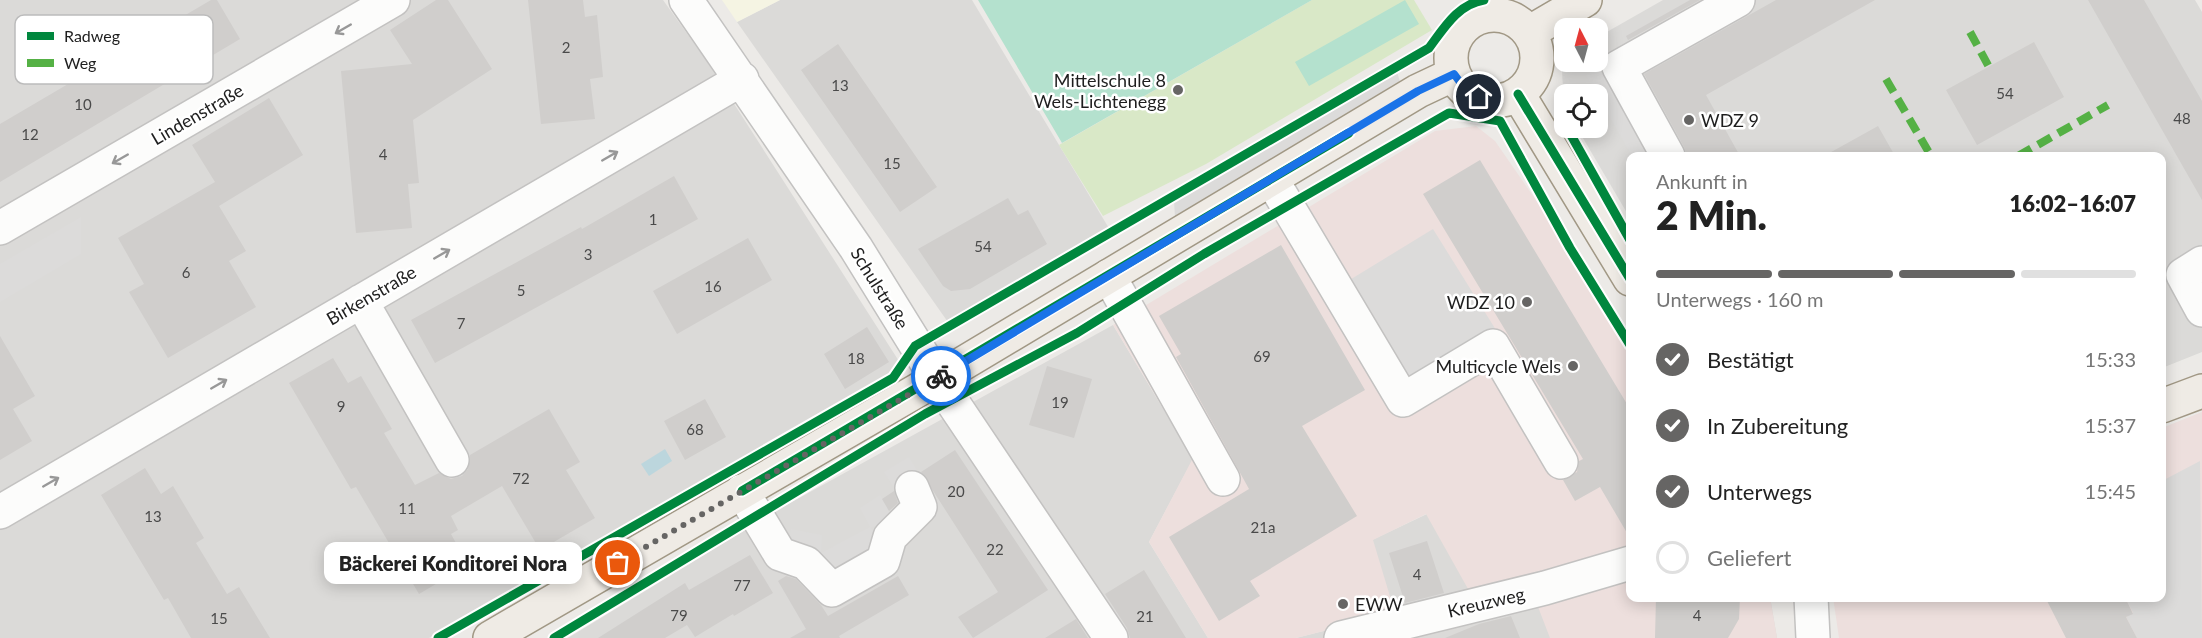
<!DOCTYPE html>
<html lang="de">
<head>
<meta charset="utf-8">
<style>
  :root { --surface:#fff; --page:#f6f6f6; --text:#222; --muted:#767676; --line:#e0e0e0; --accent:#666564 }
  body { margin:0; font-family:Lato,sans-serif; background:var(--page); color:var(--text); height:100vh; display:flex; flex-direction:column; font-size:22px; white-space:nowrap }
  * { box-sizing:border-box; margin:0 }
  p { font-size:20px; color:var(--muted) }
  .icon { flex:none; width:33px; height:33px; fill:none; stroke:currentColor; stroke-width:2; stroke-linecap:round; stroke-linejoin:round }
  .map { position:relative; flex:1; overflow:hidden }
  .sheet { position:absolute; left:1626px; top:152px; width:540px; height:450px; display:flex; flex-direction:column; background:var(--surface); border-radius:12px; box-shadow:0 3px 15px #0003 }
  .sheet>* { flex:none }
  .needle { width:39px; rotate:354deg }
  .fabs { position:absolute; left:1554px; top:18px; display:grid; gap:12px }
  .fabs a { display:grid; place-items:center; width:54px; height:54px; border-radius:12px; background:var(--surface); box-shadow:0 3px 15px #0003; font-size:30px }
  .pin { position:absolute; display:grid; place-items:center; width:51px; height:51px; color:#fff; margin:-26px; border:3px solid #fff; border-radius:50%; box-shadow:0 2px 6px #0007 }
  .courier { position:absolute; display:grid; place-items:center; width:60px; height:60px; margin:-30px; border:4px solid #1a73e8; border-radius:50%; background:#fff; color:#222; box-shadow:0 2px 8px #0007 }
  .bubble { position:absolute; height:42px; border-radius:12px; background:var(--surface); box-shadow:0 3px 15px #0003; font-size:20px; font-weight:800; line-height:42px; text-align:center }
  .headline em { font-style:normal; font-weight:800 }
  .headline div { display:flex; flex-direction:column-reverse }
  .headline { display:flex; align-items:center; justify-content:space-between; height:102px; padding:0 30px }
  h1 { font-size:39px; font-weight:800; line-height:45px }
  .bar { display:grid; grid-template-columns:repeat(4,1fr); gap:9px 6px; align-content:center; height:72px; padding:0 30px }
  .bar i { height:8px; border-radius:4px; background:var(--line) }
  .bar .current { background:var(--accent) }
  .bar p { grid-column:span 4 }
  ol { padding:0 30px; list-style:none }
  li { display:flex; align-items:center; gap:18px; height:66px }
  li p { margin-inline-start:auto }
  li .icon { padding:6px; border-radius:50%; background:var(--accent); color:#fff; stroke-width:4 }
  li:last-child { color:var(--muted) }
  li i { width:33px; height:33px; border:3px solid var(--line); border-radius:50% }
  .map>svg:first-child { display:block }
</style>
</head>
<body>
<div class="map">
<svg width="2202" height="638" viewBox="0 0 2202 638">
  <rect width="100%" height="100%" fill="#eceae7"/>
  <path fill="#dbdad8" d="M0,0H663L706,60L904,369L429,638H0Z
    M780,0H972L1113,235L950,325L737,22Z
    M1663,0H2195L2202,12V352L2162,368V156H1630V218L1577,128H1598V94H1564V107L1562,71L1572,62H1598V37Z
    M1113,325L1193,459L1149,542L1208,638H568L781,508Z
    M1427,514L1630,597H1770L1777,638H1296L1394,613L1372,540Z"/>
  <path fill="#eddfdd" d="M1476,126L1495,141L1630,336V597H1770L1777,638H1550L1530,586L1472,596L1426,514L1373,540L1395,613L1296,638H1208L1149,542L1193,458L1113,325L1435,131Z
    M2202,412V638H1839L1833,597H2162V428Z"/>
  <path fill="#f5f4e3" d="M722,0H780L737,22Z"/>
  <path fill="#d9e8c7" d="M1312,0H1414L1432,30L1206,164L1103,216L1059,145Z"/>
  <path fill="#b4e1ce" d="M978,0H1312L1062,143Z
    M1405,0L1419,24L1309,86L1295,62Z"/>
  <path fill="#dcdbda" d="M1604,64L1656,156H1632L1586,75Z
    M1397,72L1402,88L1175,218L1174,200Z
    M81,217V254L0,302V264Z
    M1433,229L1496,330L1408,382L1348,281Z
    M909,457L919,474L893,486L884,472Z
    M2200,461L2202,638H2137L2126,617L2133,613L2125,597H2162V481Z
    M880,495L892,516L871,528L881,543L830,572L787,547L791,529L822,535L821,553L870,527L860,508Z"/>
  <path fill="#bcd6dd" d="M665,449L672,461L649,476L641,464Z"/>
  <path fill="#d0cecc" d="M211,0H217L240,39L0,182V124Z
    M436,0H448L492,69L413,120L419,183L408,184L412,228L356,233L341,71L412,64L390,30Z
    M528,0H583L585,17L597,15L603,77L590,79L595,119L541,124Z
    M1690,0H1700L1628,40L1626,36Z
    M1776,0H1875L1706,95L1740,156H1687L1684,147L1644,74Z
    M2088,0H2144L2202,101V200Z
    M2034,42L2064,97L1977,145L1946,90Z
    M838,44L937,187L900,212L801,70Z
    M269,98L303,155L219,206L246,251L229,261L256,307L168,358L129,292L144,284L118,238L215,182L192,145Z
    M1878,126L1895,156H1824Z
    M1480,160L1630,409V538L1600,487L1575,501L1563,480L1577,472L1579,461L1583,459L1423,194Z
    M674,176L698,219L435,363L411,320L581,227L582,229Z
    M1008,198L1018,215L1028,210L1047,244L970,289L951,291L943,286L918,249Z
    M748,238L772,280L677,334L653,291Z
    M1281,245L1365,390L1302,426L1357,516L1250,581L1260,596L1219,621L1169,537L1249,489L1176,357L1181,354L1159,316Z
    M867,327L889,362L845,389L824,354Z
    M0,336L35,396L13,409L32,441L0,460Z
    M333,358L348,383L361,376L392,429L384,433L415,485L439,473L451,479L462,476L468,469L470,455L549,409L580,462L566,470L595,518L540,550L502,486L451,516L458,530L451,534L468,565L419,594L356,487L351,489L289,383Z
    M1047,366L1092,379L1074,438L1029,425Z
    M705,399L726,437L685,460L664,421Z
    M955,450L1048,590L973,638L958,617L998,592L921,472Z
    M145,468L161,494L173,486L204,538L196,543L227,594L239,587L270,638H191L168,598L164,600L101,495Z
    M894,491L898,503L889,511L882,499Z
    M1427,541L1444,593L1405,603L1389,553Z
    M750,555L773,593L734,616L733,614L695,637L687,625L665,638H598L685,583L689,590Z
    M1144,570L1186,638H1130L1127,628L1105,594Z
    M786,576L796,579L821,605L828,616L898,576L909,595L839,636L840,638H790L806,629L778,581Z
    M1656,597H1740L1739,619L1728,638H1655Z
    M2045,597H2125L2133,614L2126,617L2137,638H2066Z
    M1511,616L1520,638H1445L1479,624Z
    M1076,619L1088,638H1045Z"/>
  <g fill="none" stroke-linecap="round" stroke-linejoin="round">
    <g stroke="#c3c2c1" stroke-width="36">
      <path id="minor" d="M686,0L856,248L937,379L1111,638
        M1668,156L1619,67L1738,0
        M1272,180L1403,400L1493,346L1561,462
        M0,228L393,0
        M2202,263L2183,275L2202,310
        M1109,276L1223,479
        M361,301L452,460
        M742,491L780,554L806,563L832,590L883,561L890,537L920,507L912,488
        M0,512L742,79
        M1811,597L1813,638
        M1341,638L1545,588L1630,563"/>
    </g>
    <g stroke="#a19885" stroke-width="36">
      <path id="major" d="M1451 58a43 43 0 1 1 86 0a43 43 0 1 1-86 0Z
        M1530,32L1585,0
        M1518,94L1630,279
        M2162,406L2202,391
        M490,638L937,379L1418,91L1454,74"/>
    </g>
    <use href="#minor" stroke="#fcfcfb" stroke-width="33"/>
    <use href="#major" stroke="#efebe5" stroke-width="33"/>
    <path stroke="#55b145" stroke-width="8" stroke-dasharray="15 8" stroke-linecap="butt" d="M1970,32L1989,67
      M1886,79L1931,156
      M2018,156L2108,105"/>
    <g stroke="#fff" stroke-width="13">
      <path id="cycleway" d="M1518,94L1630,279
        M1567,128L1630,240
        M742,491L1349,133
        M438,638L893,378L915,346L1429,48C1444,28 1458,4 1484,0
        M554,638L925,414L1077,333L1204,254L1449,113L1500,121L1570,248L1630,345"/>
    </g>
    <use href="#cycleway" stroke="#00873e" stroke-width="9"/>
  </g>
  <defs><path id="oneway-shaft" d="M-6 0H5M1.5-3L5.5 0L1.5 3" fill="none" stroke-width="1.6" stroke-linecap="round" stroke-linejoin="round" transform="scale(1.5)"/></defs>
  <g stroke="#989898">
    <use href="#oneway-shaft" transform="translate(343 29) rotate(150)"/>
    <use href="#oneway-shaft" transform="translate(610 156) rotate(-30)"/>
    <use href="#oneway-shaft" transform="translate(120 159) rotate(150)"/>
    <use href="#oneway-shaft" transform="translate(442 254) rotate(-30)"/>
    <use href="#oneway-shaft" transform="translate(219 384) rotate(-30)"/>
    <use href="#oneway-shaft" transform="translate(51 482) rotate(-30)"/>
  </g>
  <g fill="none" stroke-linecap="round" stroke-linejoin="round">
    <path stroke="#666564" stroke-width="6" stroke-dasharray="0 10.8" d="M618,563L941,376"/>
    <path stroke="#1a73e8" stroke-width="8" d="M941,376L1418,91L1454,74L1468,93L1479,97"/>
  </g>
  <g fill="#666564" stroke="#fff" stroke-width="2">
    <circle cx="1178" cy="90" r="6"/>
    <circle cx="1689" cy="120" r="6"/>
    <circle cx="1527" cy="302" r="6"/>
    <circle cx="1573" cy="366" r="6"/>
    <circle cx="1343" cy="604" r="6"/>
  </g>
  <g text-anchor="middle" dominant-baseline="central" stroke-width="5" stroke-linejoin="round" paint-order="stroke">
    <g font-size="15" fill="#4a4a4a">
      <text x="566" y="47">2</text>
      <text x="840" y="85">13</text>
      <text x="2005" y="93">54</text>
      <text x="83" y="104">10</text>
      <text x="2182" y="118">48</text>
      <text x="30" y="134">12</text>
      <text x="383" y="154">4</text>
      <text x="892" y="163">15</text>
      <text x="653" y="219">1</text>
      <text x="983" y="246">54</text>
      <text x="588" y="254">3</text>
      <text x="186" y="272">6</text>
      <text x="713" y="286">16</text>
      <text x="521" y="290">5</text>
      <text x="461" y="323">7</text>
      <text x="1262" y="356">69</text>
      <text x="856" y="358">18</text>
      <text x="1060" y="402">19</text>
      <text x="341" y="406">9</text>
      <text x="695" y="429">68</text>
      <text x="521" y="478">72</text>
      <text x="956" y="491">20</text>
      <text x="407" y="508">11</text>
      <text x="153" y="516">13</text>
      <text x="1263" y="527">21a</text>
      <text x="995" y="549">22</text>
      <text x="1417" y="574">4</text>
      <text x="742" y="585">77</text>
      <text x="679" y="615">79</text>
      <text x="1697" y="615">4</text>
      <text x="1145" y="616">21</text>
      <text x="219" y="618">15</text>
    </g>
    <g font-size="18" fill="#1e1e1e" stroke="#fff" text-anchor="end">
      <text x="1166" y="80">Mittelschule 8<tspan x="1166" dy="21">Wels-Lichtenegg</tspan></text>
      <text x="1701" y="120" text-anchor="start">WDZ 9</text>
      <text x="1515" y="302">WDZ 10</text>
      <text x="1561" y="366">Multicycle Wels</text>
      <text x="1355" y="604" text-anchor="start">EWW</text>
    </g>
    <g font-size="18" fill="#1e1e1e" stroke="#fff">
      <text transform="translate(197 114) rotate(-30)">Lindenstraße</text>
      <text transform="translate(880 288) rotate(58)">Schulstraße</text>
      <text transform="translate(371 295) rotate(-30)">Birkenstraße</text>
      <text transform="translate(1486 602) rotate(-13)">Kreuzweg</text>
    </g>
  </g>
  <rect x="15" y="15" width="198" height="69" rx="9" fill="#fff" stroke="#bcbcbc" stroke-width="1.5"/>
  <rect x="27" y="32" width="27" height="8" fill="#00873e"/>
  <rect x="27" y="59" width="27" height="8" fill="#55b145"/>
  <g font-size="16" fill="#1e1e1e">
    <text x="64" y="42">Radweg</text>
    <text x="64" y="69">Weg</text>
  </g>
</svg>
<div class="fabs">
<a><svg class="needle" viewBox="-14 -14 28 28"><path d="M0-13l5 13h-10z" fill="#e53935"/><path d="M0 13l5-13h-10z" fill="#767676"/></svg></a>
<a><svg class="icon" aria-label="locate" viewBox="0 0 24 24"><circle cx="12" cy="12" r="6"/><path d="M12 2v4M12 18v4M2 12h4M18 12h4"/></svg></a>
</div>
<div class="pin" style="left:618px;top:563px;background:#ea580c"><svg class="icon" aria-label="bag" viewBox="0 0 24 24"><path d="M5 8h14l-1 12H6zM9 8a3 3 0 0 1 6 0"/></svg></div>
<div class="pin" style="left:1479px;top:97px;background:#1f2937"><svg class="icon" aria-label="home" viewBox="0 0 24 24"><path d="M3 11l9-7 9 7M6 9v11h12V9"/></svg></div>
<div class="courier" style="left:941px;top:376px"><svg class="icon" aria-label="bike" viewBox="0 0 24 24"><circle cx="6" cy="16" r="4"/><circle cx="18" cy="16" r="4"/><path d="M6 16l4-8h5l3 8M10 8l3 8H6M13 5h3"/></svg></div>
<div class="bubble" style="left:324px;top:542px;width:258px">Bäckerei Konditorei Nora</div>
<section class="sheet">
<div class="headline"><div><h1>2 Min.</h1><p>Ankunft in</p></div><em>16:02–16:07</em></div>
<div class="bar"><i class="current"></i><i class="current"></i><i class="current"></i><i></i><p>Unterwegs · 160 m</p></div>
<ol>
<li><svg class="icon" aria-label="check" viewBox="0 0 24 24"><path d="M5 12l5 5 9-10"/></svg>Bestätigt<p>15:33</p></li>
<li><svg class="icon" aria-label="check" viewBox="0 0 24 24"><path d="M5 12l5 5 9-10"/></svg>In Zubereitung<p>15:37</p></li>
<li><svg class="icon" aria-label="check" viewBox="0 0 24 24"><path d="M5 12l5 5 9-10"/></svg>Unterwegs<p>15:45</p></li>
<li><i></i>Geliefert</li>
</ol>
</section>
</div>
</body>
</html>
